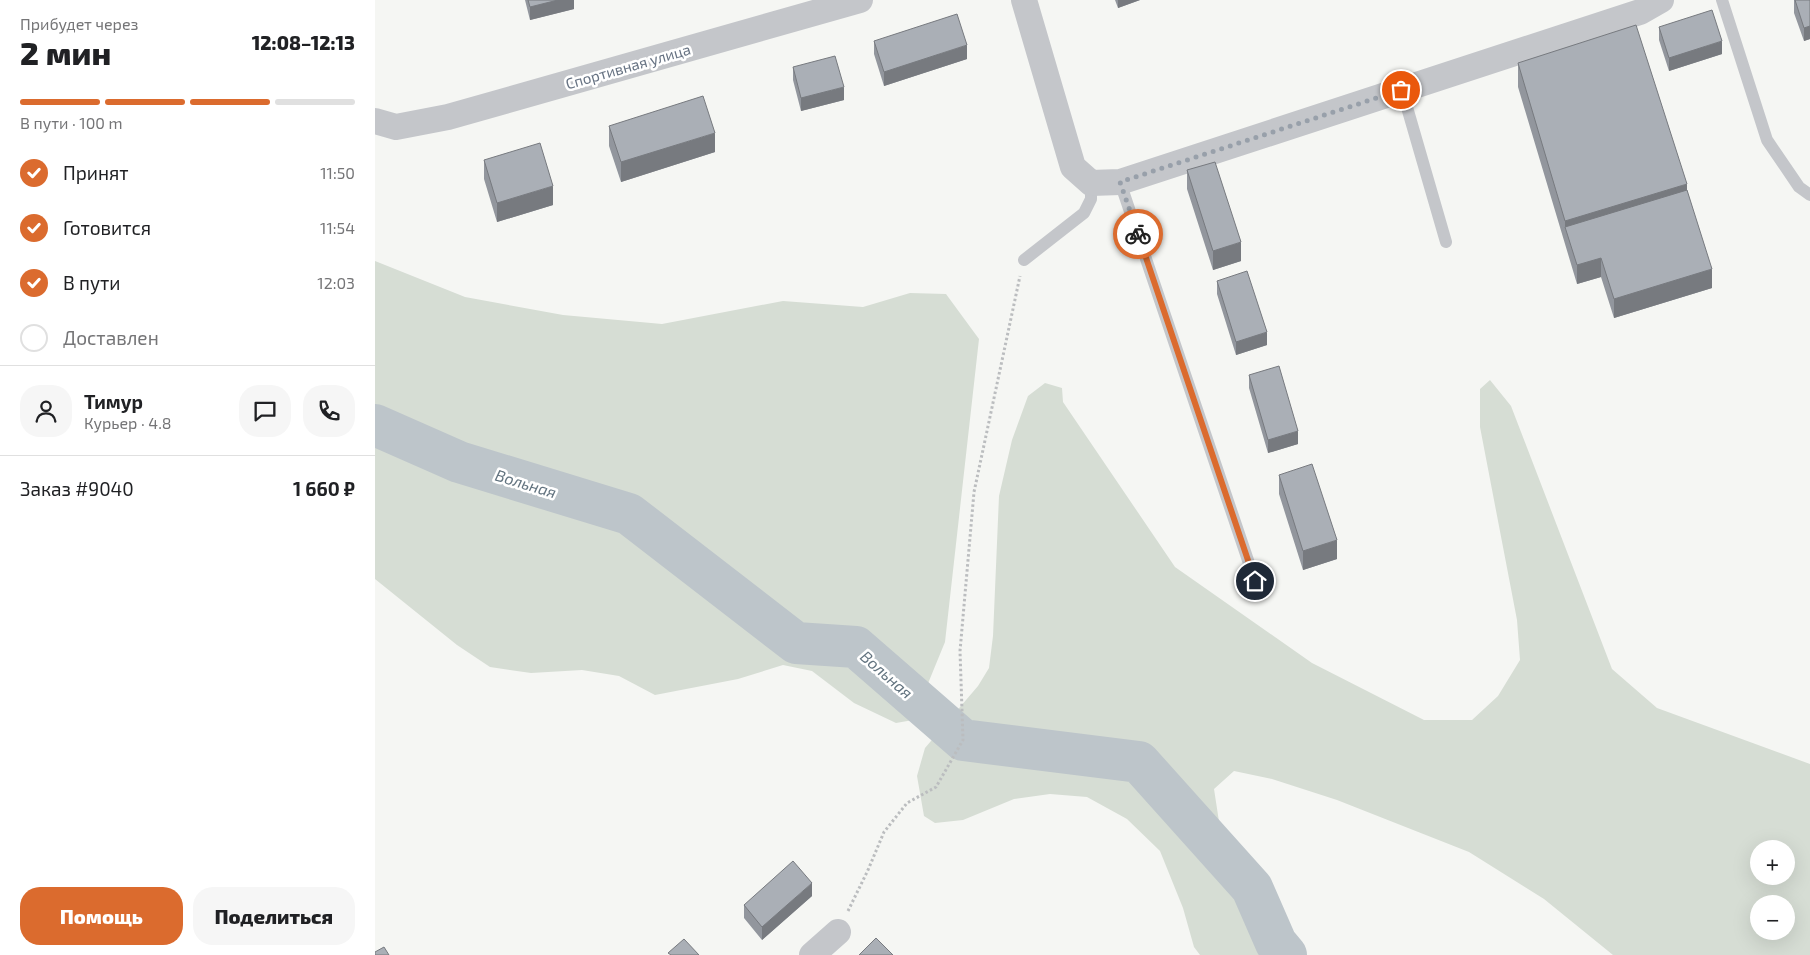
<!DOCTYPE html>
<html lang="ru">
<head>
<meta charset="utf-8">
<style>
  :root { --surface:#fff; --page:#f6f6f6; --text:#202124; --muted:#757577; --line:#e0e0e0; --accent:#db6b2e }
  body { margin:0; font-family:"Exo 2",sans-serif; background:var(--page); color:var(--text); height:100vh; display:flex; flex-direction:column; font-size:19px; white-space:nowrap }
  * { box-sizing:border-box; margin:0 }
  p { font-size:16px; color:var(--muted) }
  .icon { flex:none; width:28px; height:28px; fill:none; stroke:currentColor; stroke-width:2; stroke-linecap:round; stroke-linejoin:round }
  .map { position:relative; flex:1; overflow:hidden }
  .drawer { display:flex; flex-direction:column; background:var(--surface); width:375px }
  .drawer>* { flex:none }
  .buttons { position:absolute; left:1375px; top:840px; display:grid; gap:10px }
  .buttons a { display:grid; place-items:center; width:45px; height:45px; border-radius:50%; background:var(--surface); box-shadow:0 5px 20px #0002; font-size:25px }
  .pin { position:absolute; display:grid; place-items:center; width:42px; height:42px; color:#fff; margin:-21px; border:2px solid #fff; border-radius:50%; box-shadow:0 1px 5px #0007 }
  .courier { position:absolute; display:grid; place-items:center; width:50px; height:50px; margin:-25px; border:4px solid #db6b2e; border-radius:50%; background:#fff; color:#222; box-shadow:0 1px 6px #0007 }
  .overview em { font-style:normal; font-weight:800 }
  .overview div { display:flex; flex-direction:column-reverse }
  .overview { display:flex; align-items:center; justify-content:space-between; height:85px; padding:0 20px }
  h1 { font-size:32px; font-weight:800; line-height:38px }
  .bar { display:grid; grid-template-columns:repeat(4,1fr); gap:8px 5px; align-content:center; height:60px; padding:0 20px }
  .bar i { height:6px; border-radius:4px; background:var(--line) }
  .bar .current { background:var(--accent) }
  .bar p { grid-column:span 4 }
  .line { display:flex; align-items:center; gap:12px; padding:0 20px; border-top:1px solid var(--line) }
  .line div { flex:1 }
  .round { display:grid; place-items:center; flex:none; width:52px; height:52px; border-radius:20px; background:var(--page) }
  ol { padding:0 20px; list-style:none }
  li { display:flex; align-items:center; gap:15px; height:55px }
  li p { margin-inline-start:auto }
  li .icon { padding:5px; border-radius:50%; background:var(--accent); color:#fff; stroke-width:4 }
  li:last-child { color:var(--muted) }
  li i { width:28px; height:28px; border:2px solid var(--line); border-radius:50% }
  .button { display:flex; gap:10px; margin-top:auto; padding:10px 20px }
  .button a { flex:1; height:58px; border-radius:20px; background:var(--accent); color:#fff; font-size:20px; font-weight:800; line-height:58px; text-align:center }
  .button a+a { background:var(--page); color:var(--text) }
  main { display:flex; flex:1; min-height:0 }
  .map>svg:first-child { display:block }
</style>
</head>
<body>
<main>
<section class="drawer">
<div class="overview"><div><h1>2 мин</h1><p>Прибудет через</p></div><em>12:08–12:13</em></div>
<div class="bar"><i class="current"></i><i class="current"></i><i class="current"></i><i></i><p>В пути · 100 m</p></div>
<ol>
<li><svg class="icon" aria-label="check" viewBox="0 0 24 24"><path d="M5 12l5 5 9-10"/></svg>Принят<p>11:50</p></li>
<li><svg class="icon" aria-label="check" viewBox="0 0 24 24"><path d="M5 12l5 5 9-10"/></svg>Готовится<p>11:54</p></li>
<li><svg class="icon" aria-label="check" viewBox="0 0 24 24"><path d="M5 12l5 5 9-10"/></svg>В пути<p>12:03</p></li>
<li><i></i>Доставлен</li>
</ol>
<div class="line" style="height:90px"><a class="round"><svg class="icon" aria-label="person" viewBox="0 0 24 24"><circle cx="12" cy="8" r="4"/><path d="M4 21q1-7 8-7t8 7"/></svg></a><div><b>Тимур</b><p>Курьер · 4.8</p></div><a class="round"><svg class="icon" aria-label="chat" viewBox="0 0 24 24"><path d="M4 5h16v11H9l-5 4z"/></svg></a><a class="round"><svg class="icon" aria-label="phone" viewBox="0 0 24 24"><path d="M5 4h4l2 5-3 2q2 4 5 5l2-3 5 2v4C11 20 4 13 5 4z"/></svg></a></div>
<div class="line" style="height:65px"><div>Заказ #9040</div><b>1 660 ₽</b></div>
<div class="button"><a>Помощь</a><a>Поделиться</a></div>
</section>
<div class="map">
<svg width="1435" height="955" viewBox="0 0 1435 955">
  <rect width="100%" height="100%" fill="#f5f6f3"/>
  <path fill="#d6ddd4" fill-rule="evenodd" d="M0,261L90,297L188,315L287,324L408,301L488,307L535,293L571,294L604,339L570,642L538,720L521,723L479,703L437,671L408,665L363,679L280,695L244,676L207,670L156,673L115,667L82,645L0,579Z
    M1115,380L1136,406L1237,669L1282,708L1435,764V955H1238L1169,899L1094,852L962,800L897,779L859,771L839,789L847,841L894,896L932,955H825L819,947L808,908L785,851L752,819L712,797L675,794L639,799L588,820L560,823L549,816L542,776L550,748L603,686L614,668L618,636L624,496L637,440L653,396L670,383L687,388L688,402L800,567L937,663L1049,720H1097L1123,696L1145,660L1142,620L1105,427V389ZM1384,849H1411V876H1384ZM1384,904H1411V931H1384Z"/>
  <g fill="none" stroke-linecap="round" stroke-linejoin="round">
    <path stroke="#bdc5ca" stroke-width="42" d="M0,425L84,462L254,514L421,643L481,647L588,740L764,762L877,888L901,943L911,955"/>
    <path stroke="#bbbdbf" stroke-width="3" stroke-dasharray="2.5 2.5" stroke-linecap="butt" d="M473,911L493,870L509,832L532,803L561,787L588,740L585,651L599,492L645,276"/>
    <path stroke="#c4c6ca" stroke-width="12" d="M1347,0L1392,140L1424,187L1435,195
      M1027,90L1071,242
      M745,182L880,581
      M649,260L709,213L716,199V183"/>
    <path stroke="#c4c6ca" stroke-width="26" d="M649,0L698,167L716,183L745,182L1265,12L1286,0
      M0,121L21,127L73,117L485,0
      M437,955L463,932"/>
  </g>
  <path fill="#92969d" d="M150,0H199V9L155,20Z
    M740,0H765L743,8Z
    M1419,0H1435V39L1429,41L1419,13Z
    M1284,27L1347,54L1294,71L1284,40Z
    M499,41L592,59L509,86L499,54Z
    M1143,63L1312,190L1337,288L1239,318L1226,277L1202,284L1143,87Z
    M418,67L469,100L426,111L418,80Z
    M234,126L340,152L246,182L234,146Z
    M109,160L178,205L122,222L109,179Z
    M812,170L866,261L838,270L812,189Z
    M842,281L892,345L861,355L842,294Z
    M874,375L923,444L893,453L874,388Z
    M904,475L962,559L928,570L904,494Z
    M437,896L387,940L369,918V905Z"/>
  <path fill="#777a7f" d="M183,0H199V9L155,20V7Z
    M743,0H765L743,8Z
    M1435,26V39L1429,41V28Z
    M1347,41V54L1294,71V58Z
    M592,45V59L509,86V72Z
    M469,87V100L426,111V98Z
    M340,133V152L246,182V162Z
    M1312,184V209L1190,227V221Z
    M178,186V205L122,222V203Z
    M866,242V261L838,270V251Z
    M1226,258V277L1202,284V265Z
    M1337,269V288L1239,318V299Z
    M892,332V345L861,355V342Z
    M923,431V444L893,453V440Z
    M962,540V559L928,570V551Z
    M437,883V896L387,940V927Z"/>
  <path fill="#aaafb6" stroke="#777a7f" d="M153,0H183L155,7Z
    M1420,0H1435V26L1429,28Z
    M1337,10L1347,41L1294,58L1284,27Z
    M582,14L592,45L509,72L499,41Z
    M1261,25L1312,184L1190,221L1143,63Z
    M460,56L469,87L426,98L418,67Z
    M328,96L340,133L246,162L234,126Z
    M165,143L178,186L122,203L109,160Z
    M840,162L866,242L838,251L812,170Z
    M1312,190L1337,269L1239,299L1226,258L1202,265L1190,227Z
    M872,271L892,332L861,342L842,281Z
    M904,366L923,431L893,440L874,375Z
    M937,464L962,540L928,551L904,475Z
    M418,861L437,883L387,927L369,905Z
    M501,938L518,955H484Z
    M309,939L324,955H296L293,953Z
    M9,947L14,955H0V952Z"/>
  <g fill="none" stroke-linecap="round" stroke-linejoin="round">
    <path stroke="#98a0aa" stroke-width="5" stroke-dasharray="0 9" d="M763,234L745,182L1026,90"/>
    <path stroke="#db6b2e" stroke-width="6" d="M763,234L880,581"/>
  </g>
  <g text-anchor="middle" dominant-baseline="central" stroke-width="5" stroke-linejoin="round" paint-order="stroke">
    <g font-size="15" fill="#667282" stroke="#fff">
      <text transform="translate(253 66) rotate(-16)">Спортивная улица</text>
    </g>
    <g font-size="16" font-style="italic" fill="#62737f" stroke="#fff">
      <text transform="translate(151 483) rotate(17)">Вольная</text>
      <text transform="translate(512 674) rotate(41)">Вольная</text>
    </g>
  </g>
</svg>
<div class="buttons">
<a>+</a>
<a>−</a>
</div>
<div class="pin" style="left:1026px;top:90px;background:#ea580c"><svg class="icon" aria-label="bag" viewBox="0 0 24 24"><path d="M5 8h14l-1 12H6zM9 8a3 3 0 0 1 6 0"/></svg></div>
<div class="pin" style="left:880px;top:581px;background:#1f2937"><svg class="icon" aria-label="home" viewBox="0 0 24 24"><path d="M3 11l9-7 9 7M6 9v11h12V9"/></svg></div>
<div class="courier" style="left:763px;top:234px"><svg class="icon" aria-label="bike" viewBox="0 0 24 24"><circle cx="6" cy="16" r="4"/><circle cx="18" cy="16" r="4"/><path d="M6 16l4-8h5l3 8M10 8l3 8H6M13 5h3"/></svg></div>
</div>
</main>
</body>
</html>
